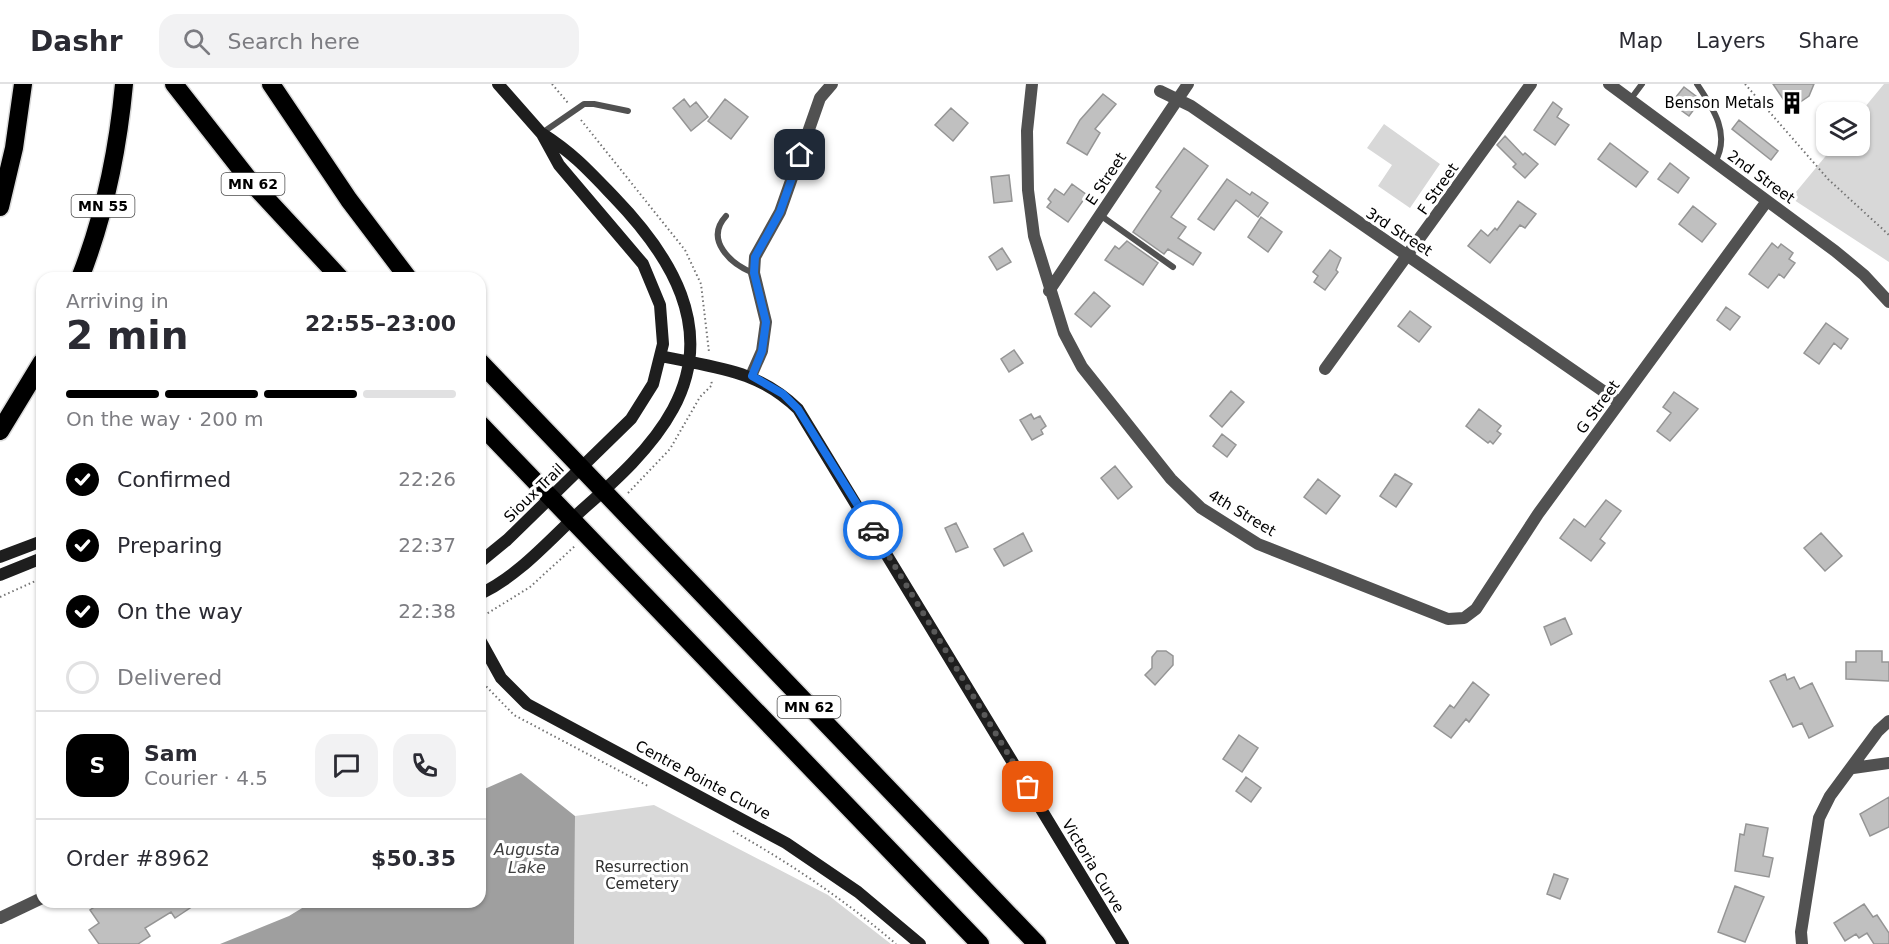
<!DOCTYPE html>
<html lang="en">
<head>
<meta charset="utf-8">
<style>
  :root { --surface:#fff; --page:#f2f2f3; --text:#2b2b33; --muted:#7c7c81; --line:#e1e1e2; --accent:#000 }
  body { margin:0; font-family:"DejaVu Sans",sans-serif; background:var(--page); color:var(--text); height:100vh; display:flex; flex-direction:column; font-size:22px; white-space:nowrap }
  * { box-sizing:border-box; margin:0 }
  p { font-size:20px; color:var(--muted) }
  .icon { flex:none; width:33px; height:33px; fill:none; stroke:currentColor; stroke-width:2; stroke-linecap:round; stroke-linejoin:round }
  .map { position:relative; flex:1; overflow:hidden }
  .details { position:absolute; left:36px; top:188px; width:450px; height:636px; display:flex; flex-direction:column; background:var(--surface); border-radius:18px; box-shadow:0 2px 4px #0004 }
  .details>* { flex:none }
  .tools { position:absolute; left:1816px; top:18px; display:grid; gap:12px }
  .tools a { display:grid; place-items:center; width:54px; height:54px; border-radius:12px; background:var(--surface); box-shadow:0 2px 4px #0004; font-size:30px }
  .pin { position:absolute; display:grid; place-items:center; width:51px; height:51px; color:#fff; margin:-26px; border-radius:12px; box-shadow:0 3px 9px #0006 }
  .courier { position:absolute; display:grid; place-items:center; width:60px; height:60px; margin:-30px; border:4px solid #1a73e8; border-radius:50%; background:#fff; color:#222; box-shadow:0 2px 8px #0007 }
  .headline em { font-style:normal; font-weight:800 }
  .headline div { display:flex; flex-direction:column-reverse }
  .headline { display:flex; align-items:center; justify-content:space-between; height:102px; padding:0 30px }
  h1 { font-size:39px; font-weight:800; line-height:45px }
  .bar { display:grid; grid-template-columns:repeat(4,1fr); gap:9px 6px; align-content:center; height:72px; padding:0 30px }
  .bar i { height:8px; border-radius:4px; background:var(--line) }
  .bar .current { background:var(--accent) }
  .bar p { grid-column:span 4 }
  .line { display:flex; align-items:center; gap:15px; padding:0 30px; border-top:2px solid var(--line) }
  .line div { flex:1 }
  .round { display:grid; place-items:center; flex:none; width:63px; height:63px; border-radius:18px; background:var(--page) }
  ol { padding:0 30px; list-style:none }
  li { display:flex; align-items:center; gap:18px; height:66px }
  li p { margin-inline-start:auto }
  li .icon { padding:6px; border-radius:50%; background:var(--accent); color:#fff; stroke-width:4 }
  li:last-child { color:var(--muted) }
  li i { width:33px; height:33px; border:3px solid var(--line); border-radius:50% }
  header { display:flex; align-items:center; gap:36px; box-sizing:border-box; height:84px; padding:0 30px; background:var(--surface); border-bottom:2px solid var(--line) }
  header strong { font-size:28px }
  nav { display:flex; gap:33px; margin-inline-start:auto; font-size:21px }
  .search { width:420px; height:54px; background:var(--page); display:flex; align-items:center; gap:15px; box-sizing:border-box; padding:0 21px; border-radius:18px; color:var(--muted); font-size:22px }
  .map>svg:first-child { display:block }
</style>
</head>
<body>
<header>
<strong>Dashr</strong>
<div class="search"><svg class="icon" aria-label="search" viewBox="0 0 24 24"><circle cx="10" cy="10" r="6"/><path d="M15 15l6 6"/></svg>Search here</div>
<nav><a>Map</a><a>Layers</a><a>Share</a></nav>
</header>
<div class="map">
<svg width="1889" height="860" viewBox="0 0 1889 860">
  <rect width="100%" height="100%" fill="#fff"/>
  <path fill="#d8d8d8" d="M1884,0H1889V178L1791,114L1834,62H1860V29Z
    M1384,40L1440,80L1410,124L1378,102L1392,81L1367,64Z
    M654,721L828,811L891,860H574L575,732Z"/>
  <path fill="#9f9f9f" d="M521,689L575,732L574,860H220L289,832L312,818H480V707Z"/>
  <path fill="#c0c0c0" stroke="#959595" stroke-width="1.5" d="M1773,0H1814L1809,12L1790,25Z
    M1684,3L1701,16L1689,32L1671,19Z
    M1103,10L1116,20L1095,45L1100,49L1087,71L1067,59L1080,36Z
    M684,15L690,23L696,18L708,33L691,47L673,24Z
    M725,15L748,33L731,55L708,37Z
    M1553,18L1562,25L1557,33L1569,41L1555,61L1534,46Z
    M951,24L968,39L953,57L935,41Z
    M1739,36L1778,67L1771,76L1732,45Z
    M1505,52L1523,71L1525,69L1538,80L1525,94L1513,83L1516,80L1497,61Z
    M1610,59L1648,88L1636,103L1598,75Z
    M1184,64L1208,82L1171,133L1186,143L1178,154L1201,169L1193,181L1168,165L1164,170L1133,148L1161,107L1156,103Z
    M1670,79L1689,94L1678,109L1658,95Z
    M1009,91L1012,117L994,119L991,93Z
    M1227,95L1250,111L1252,108L1268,119L1258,133L1236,116L1214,146L1198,135Z
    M1072,100L1087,111L1068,138L1047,123L1051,118L1048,115L1055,105L1064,111Z
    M1518,117L1536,130L1525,144L1520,141L1490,179L1468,162L1481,146L1488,152L1495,144L1497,146Z
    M1693,122L1716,140L1702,158L1679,140Z
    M1261,133L1282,148L1268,168L1248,153Z
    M1127,157L1158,179L1143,201L1105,176L1115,162L1119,165Z
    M1772,159L1778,164L1781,160L1793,169L1789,175L1795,179L1784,194L1779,190L1768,204L1749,190Z
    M1002,164L1011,178L997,186L989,173Z
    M1330,166L1341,174L1336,186L1338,188L1325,206L1314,198L1318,192L1313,188Z
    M1094,208L1110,222L1091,243L1075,230Z
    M1726,223L1740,233L1730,246L1717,236Z
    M1410,227L1431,243L1419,258L1398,242Z
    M1826,239L1848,255L1841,265L1834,259L1819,280L1804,269Z
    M1014,266L1023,279L1009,288L1001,275Z
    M1231,307L1244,318L1222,343L1210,332Z
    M1674,308L1698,325L1670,357L1657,347L1671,329L1663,323Z
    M1479,325L1501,342L1497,347L1501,350L1493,360L1490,357L1488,359L1466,342Z
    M1031,330L1034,335L1040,332L1046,342L1041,346L1043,350L1032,356L1020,336Z
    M1222,350L1236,361L1227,373L1213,362Z
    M1115,382L1132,403L1118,415L1101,394Z
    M1395,390L1412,400L1396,423L1380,412Z
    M1318,395L1340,412L1326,430L1304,413Z
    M1606,416L1621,427L1600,455L1605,459L1591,477L1560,454L1574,435L1585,443Z
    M956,439L968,463L956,468L945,444Z
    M1023,449L1032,467L1004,482L994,465Z
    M1821,449L1842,472L1825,487L1804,464Z
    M1565,534L1572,550L1551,561L1544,543Z
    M1157,567H1166L1173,572V581L1155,601L1145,591L1152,584V573Z
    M1856,567H1882V578H1889V597L1846,595V578H1856Z
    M1785,590L1787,596L1794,593L1800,605L1812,599L1833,642L1809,654L1802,639L1793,643L1770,597Z
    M1473,598L1489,611L1469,638L1466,635L1451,654L1434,642L1450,621L1454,624Z
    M1239,651L1258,664L1242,688L1223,675Z
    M1246,693L1261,704L1251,718L1236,707Z
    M1889,713V743L1870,752L1860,730Z
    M1746,740L1768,744L1763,772L1773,774L1769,793L1735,787L1740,750L1744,751Z
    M1554,790L1568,795L1560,815L1547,810Z
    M1735,802L1764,813L1745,858L1718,848Z
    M102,818H199L175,834L171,828L145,844L150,852L138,860H99L89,846L99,839L90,826Z
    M1864,820L1873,833L1877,831L1889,849V860H1874L1867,849L1859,854L1856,850L1845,857L1834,839Z"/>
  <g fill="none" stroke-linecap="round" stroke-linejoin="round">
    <g stroke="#dbdbdb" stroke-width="21">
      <path id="highway" d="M174,0L250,97L340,194
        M271,0L349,116L408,194
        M0,123L14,64L23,0
        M80,194C104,133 118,65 124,0
        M480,278L1037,860
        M480,340L980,860
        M0,347L42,278"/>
    </g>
    <path stroke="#737373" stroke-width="2" stroke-dasharray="1.5 3" stroke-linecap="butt" d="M552,0L568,19
      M1745,0L1828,95L1889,151
      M581,36L685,166L701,200L709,268
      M628,409L670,365L700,313L712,301L711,295
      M0,513L42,494
      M480,534L530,503L575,462
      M480,596L514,631L648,702
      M733,747C791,780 845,816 896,860"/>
    <path stroke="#515151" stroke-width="6" d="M1697,0C1713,24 1731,50 1715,78
      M1630,16L1642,0
      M542,49L584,20H594L628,27
      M1100,131L1173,183
      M726,132C704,156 731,180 753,189"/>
    <path stroke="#515151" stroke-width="12" d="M1032,0L1027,47L1028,106L1034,152L1064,249L1082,283L1171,395L1201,424L1258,460L1448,535L1464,534L1476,525L1538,430L1767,117
      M1609,0L1835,167L1864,191L1889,218
      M1160,7L1191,22L1619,318
      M1049,207L1188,0
      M1325,285L1531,0
      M751,292L762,267L766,238L754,189L755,173L780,128L820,14L832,0
      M1853,684L1889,679
      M0,834L42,814
      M1802,860L1801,848L1819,734L1830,712L1878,647L1889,637"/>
    <path stroke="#1e1e1e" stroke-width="12" d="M661,272C715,284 757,285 798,325L1123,860
      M0,473L42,457
      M480,478L507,456L631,335L653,300L663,260L660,221L643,180L559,81L542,50L498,0
      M0,491L42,474
      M480,510C520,491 549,456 582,426C615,397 652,364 673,325C717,244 670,171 614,113C589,87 574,70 543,50
      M480,556L501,594L527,620L786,759L858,808L920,860"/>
    <use href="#highway" stroke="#000" stroke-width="18"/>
  </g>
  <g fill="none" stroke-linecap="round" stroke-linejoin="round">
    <path stroke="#595959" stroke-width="6" stroke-dasharray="0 10.8" d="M873,446L1028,703"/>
    <path stroke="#1a73e8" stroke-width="8" d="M800,71L780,128L755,173L754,189L766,238L762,267L752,292L783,310L798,325L873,446"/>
  </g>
  <defs>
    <g id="building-bare" transform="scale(1.8)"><path d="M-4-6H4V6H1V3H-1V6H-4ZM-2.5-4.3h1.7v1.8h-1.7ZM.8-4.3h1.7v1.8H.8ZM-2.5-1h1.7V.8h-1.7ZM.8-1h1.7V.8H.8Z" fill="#000" stroke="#fff" stroke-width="2.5" paint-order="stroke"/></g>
  </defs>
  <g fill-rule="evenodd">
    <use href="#building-bare" x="1792" y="19"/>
  </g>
  <g text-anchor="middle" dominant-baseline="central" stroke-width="6" stroke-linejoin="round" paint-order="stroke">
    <g fill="#fff" stroke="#4c4c4c" stroke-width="1.5">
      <rect x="221.5" y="89" width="63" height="22" rx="4.5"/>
      <rect x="71.5" y="111" width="63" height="22" rx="4.5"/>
      <rect x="777.5" y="612" width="63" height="22" rx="4.5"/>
    </g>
    <g font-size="14" font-weight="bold" fill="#000">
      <text x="253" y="100">MN 62</text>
      <text x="103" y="122">MN 55</text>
      <text x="809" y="623">MN 62</text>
    </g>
    <g font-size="15" fill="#000" stroke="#fff" text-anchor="end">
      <text x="1774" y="19">Benson Metals</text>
    </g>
    <g font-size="15" fill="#000" stroke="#fff">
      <text transform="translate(1761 93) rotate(36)">2nd Street</text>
      <text transform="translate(1106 95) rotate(-56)">E Street</text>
      <text transform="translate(1438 105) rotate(-55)">F Street</text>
      <text transform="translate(1399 148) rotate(33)">3rd Street</text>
      <text transform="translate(1598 323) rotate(-54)">G Street</text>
      <text transform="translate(534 409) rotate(-44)">Sioux Trail</text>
      <text transform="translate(1242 429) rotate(31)">4th Street</text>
      <text transform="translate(703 696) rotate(28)">Centre Pointe Curve</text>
      <text transform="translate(1093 782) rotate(59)">Victoria Curve</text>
    </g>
    <g font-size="15" fill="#2f2f2f" stroke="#fff">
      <text x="642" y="783">Resurrection<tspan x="642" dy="17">Cemetery</tspan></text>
    </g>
    <g font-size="16" font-style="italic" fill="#404040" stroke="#fff">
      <text x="527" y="765">Augusta<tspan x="527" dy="18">Lake</tspan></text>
    </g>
  </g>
</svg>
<div class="tools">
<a><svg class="icon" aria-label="layers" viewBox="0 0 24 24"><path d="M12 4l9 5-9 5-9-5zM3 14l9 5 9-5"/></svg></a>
</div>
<div class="pin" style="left:1028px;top:703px;background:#ea580c"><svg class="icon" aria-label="bag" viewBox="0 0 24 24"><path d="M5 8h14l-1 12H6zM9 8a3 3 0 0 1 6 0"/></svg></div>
<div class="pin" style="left:800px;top:71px;background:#1f2937"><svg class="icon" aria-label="home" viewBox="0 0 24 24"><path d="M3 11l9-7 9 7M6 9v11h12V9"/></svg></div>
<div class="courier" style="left:873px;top:446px"><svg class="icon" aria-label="car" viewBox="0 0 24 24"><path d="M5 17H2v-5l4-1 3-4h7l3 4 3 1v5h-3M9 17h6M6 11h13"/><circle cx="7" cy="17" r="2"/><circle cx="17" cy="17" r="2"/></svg></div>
<section class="details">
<div class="headline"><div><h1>2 min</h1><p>Arriving in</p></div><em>22:55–23:00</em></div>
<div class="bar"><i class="current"></i><i class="current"></i><i class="current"></i><i></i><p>On the way · 200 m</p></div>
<ol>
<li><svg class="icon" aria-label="check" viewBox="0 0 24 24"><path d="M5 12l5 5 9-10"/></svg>Confirmed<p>22:26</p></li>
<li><svg class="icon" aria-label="check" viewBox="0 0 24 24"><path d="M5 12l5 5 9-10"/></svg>Preparing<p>22:37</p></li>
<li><svg class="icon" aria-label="check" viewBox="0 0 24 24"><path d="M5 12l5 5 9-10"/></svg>On the way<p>22:38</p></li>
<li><i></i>Delivered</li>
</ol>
<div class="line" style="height:108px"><b class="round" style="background:var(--accent);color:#fff">S</b><div><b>Sam</b><p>Courier · 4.5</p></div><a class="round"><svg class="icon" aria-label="chat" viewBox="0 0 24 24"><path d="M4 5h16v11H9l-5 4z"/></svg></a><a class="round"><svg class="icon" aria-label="phone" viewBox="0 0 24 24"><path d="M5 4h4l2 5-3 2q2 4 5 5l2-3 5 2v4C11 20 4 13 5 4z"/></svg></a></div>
<div class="line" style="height:78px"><div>Order #8962</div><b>$50.35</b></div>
</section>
</div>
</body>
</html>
